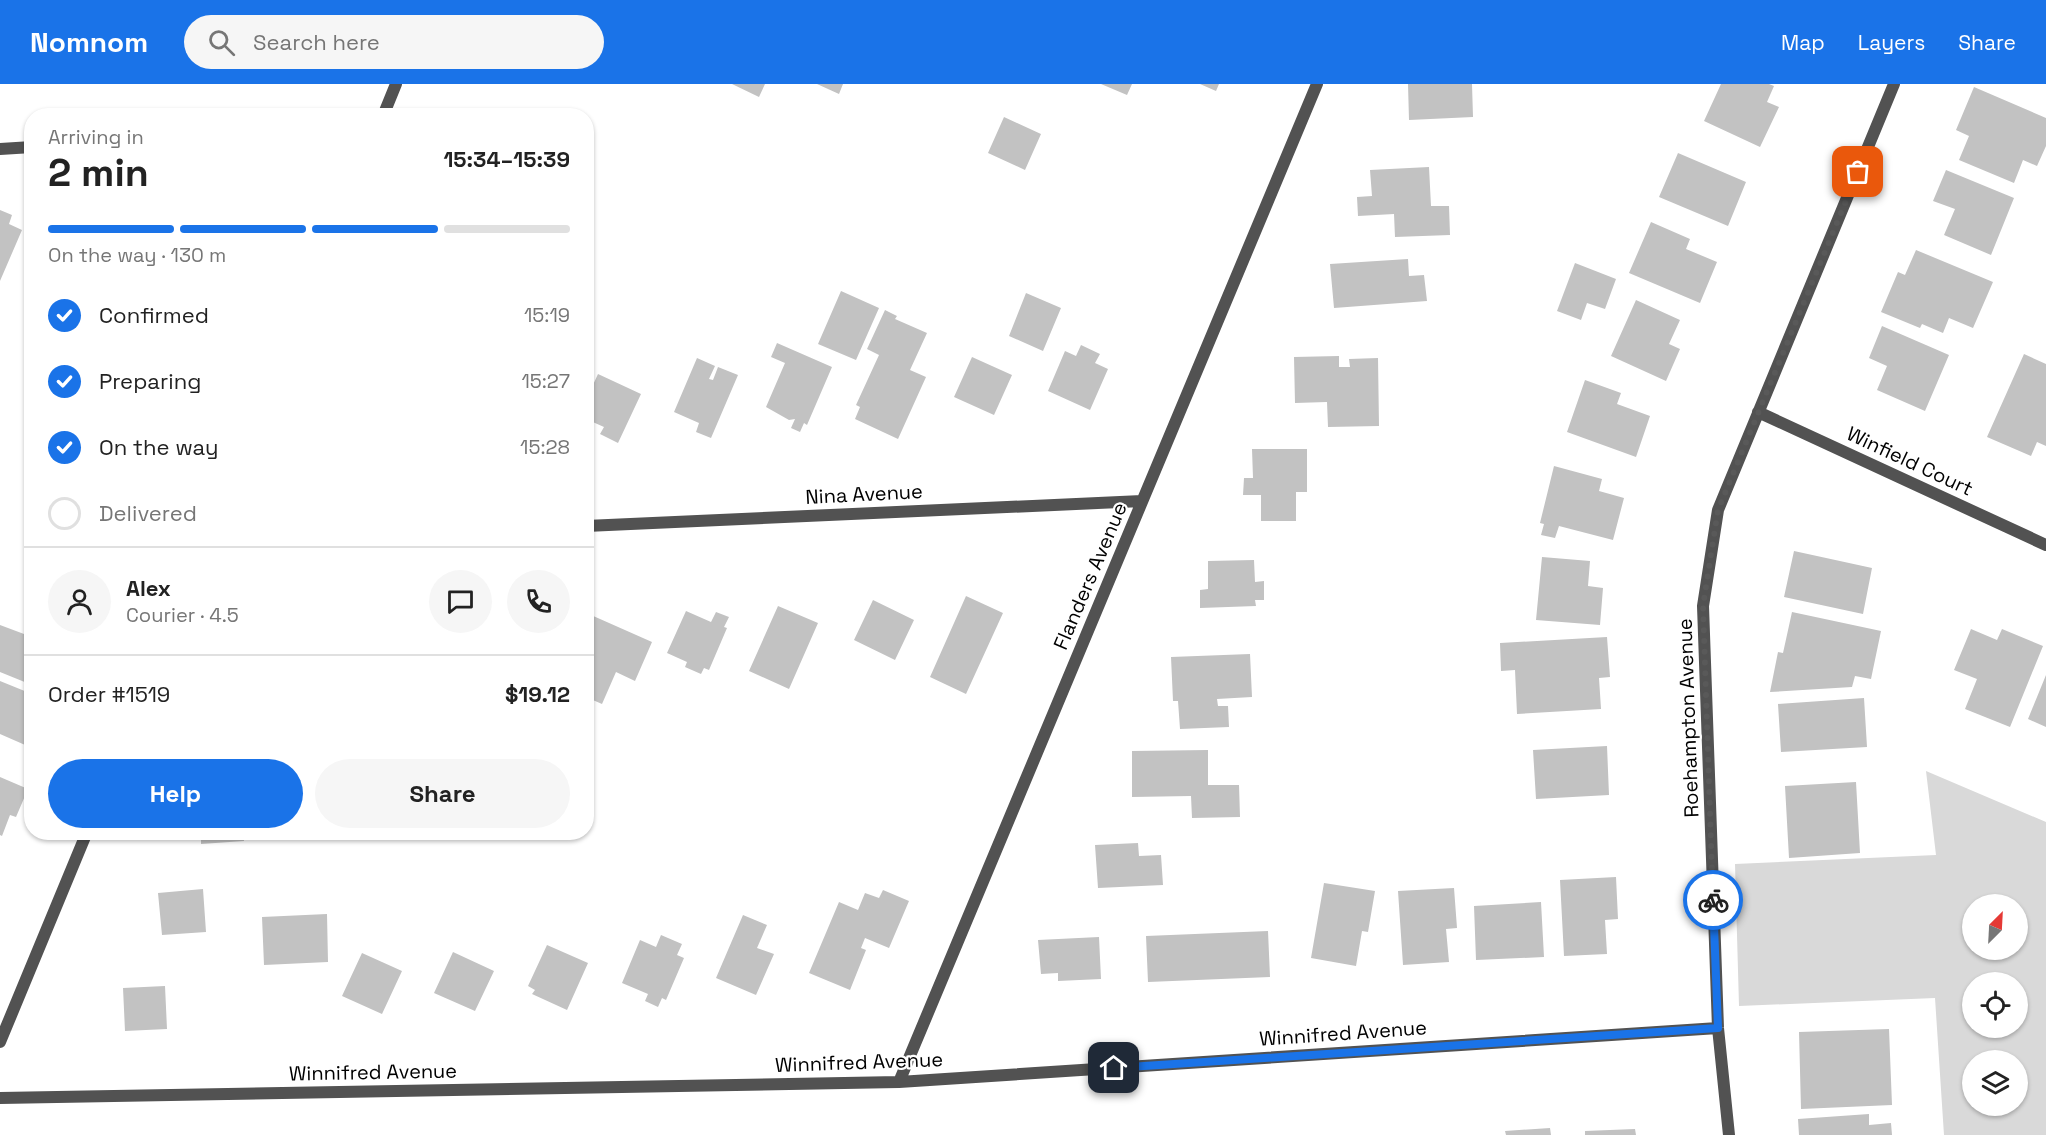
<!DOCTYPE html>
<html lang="en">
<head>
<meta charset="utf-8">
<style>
  :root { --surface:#fff; --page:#f6f6f6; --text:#222; --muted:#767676; --line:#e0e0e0; --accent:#1a73e8 }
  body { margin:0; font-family:"Space Grotesk",sans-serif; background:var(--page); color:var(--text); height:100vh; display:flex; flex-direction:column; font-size:22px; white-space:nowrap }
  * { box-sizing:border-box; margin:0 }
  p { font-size:20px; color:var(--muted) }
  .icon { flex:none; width:33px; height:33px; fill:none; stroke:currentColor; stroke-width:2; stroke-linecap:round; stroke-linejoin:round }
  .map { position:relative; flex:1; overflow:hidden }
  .details { position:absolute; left:24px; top:24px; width:570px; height:732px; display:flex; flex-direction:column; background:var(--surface); border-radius:24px; box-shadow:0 2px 4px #0004 }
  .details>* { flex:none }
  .needle { width:39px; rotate:24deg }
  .fabs { position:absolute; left:1962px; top:810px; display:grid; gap:12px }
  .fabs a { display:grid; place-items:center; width:66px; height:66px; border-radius:50%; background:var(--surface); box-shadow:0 2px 4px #0004; font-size:30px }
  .pin { position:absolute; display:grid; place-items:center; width:51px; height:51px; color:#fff; margin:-26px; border-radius:12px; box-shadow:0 3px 9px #0006 }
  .courier { position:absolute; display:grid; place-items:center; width:60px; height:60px; margin:-30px; border:4px solid #1a73e8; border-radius:50%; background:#fff; color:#222; box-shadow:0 2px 8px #0007 }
  .headline em { font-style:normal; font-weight:800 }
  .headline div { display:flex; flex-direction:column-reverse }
  .headline { display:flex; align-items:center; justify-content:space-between; height:102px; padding:0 24px }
  h1 { font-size:39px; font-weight:800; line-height:45px }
  .bar { display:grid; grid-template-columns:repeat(4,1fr); gap:9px 6px; align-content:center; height:72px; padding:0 24px }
  .bar i { height:8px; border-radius:4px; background:var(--line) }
  .bar .on { background:var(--accent) }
  .bar p { grid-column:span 4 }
  .line { display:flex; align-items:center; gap:15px; padding:0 24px; border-top:2px solid var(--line) }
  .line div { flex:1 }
  .round { display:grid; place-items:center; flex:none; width:63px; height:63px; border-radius:32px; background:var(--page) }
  ol { padding:0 24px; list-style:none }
  li { display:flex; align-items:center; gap:18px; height:66px }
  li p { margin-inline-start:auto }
  li .icon { padding:6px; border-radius:50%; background:var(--accent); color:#fff; stroke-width:4 }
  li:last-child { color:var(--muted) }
  li i { width:33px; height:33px; border:3px solid var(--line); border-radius:50% }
  .action { display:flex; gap:12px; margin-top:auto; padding:12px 24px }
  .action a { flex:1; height:69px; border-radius:36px; background:var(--accent); color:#fff; font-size:24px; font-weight:800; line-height:69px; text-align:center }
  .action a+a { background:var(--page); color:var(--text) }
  header { display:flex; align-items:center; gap:36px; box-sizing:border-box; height:84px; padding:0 30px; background:var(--accent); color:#fff }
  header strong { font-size:28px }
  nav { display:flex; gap:33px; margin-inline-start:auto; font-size:21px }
  .search { width:420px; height:54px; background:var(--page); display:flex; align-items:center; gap:15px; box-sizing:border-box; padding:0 21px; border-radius:33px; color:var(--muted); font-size:22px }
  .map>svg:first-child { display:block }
</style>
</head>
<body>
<header>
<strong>Nomnom</strong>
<div class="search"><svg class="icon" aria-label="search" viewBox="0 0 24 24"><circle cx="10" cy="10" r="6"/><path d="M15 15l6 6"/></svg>Search here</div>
<nav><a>Map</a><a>Layers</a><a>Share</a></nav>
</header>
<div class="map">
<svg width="2046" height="1051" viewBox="0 0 2046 1051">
  <rect width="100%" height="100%" fill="#fff"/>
  <path fill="#d9d9d9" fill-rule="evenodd" d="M1926,687L2046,738V1051H1944L1935,914L1739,922L1735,780L1936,771ZM1972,820H2018V866H1972ZM1972,898H2018V944H1972ZM1972,976H2018V1022H1972Z"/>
  <path fill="#c2c2c2" d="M732,0H765L759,13Z
    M817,0H843L839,10Z
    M1101,0H1132L1127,11Z
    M1200,0H1219L1216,7Z
    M1408,0H1472L1473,33L1409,36Z
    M1721,0H1769L1774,2L1767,18L1779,23L1760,63L1704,37Z
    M1974,3L2046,34V62L2037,82L2023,76L2014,99L1959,76L1969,52L1956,46Z
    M1004,33L1041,50L1025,86L988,69Z
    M1678,69L1746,98L1728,142L1659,113Z
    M1429,83L1431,122H1449L1450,151L1395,153L1394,130L1358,132L1357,113L1372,112L1370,86Z
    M1946,86L2014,114L1991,171L1944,151L1955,125L1933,117Z
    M0,126L12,131L9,140L22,146L0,197Z
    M1651,138L1690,155L1686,165L1717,178L1700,219L1629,189Z
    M1916,166L1993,198L1973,244L1949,234L1943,249L1922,240L1920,244L1881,228L1898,188L1905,191Z
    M1408,175L1409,192L1424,191L1427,217L1334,224L1330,180Z
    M1575,179L1616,195L1605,225L1587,219L1581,236L1557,227Z
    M841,207L879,224L856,276L818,260Z
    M1026,209L1061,224L1043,267L1009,252Z
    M1636,216L1680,236L1669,260L1680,265L1666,297L1611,272Z
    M885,226L897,232L895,235L927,249L910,286L926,293L898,355L855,335L860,323L856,321L879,271L867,265Z
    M1882,242L1949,271L1925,327L1877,306L1887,282L1869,274Z
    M777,259L832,283L807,341L804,339L800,348L791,344L795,335L789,336L766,323L785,279L771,273Z
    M1081,261L1100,270L1095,279L1108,285L1090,326L1048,307L1065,267L1076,272Z
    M2024,270L2046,280V362L2037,358L2031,372L1987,353Z
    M1339,272V283H1350L1349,275L1378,274L1379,342L1328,343L1327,318L1295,319L1294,273Z
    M972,273L1012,291L994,331L954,313Z
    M697,274L715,282L709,295L713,296L718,283L738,291L711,354L696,348L699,339L674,328Z
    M598,290L641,310L618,359L600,350L604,343L586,335V316Z
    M1585,296L1621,309L1617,320L1650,332L1636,373L1567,348Z
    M1252,365H1307V408H1296V437H1261V411H1243L1244,394H1253Z
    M1554,382L1602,395L1599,407L1624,414L1613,456L1559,442L1555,454L1541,451L1544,440L1540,439Z
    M1794,467L1872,484L1863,530L1784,513Z
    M1542,473L1590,477L1588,502L1603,504L1600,541L1536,536Z
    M1254,476L1255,498L1264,497V516H1255L1256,522L1200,524V506L1208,505V477Z
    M966,512L1003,529L966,610L930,593Z
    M873,516L914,536L895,576L854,556Z
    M778,522L818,539L789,605L749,587Z
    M686,527L711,538L716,528L729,533L724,543L727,544L709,586L704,584L701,590L685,583L687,578L667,569Z
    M1792,528L1881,547L1871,595L1855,592L1852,603L1770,608L1778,568L1783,569Z
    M591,531L652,558L635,597L616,588L602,620L586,613V593L593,579L586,576V542Z
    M0,541L32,553V601L0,588Z
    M1971,545L1997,556L2002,545L2043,562L2010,643L1965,625L1977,595L1954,586Z
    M1607,553L1610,593L1599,594L1601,625L1517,630L1515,586L1501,587L1500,559Z
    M1250,570L1252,613L1217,615L1218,622H1228L1229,643L1180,645L1178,617H1173L1171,573Z
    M2046,591V643L2028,635Z
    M0,597L32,610V664L0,650Z
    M1864,614L1867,663L1781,668L1778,620Z
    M1607,662L1609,711L1536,715L1533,666Z
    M1208,666V701H1239L1240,733L1192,734L1191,712L1132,713V667Z
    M0,693L28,705L16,733L10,731L2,752L0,751Z
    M1856,698L1860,769L1789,774L1785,702Z
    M192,748H243L244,757L201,760V756H192Z
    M1138,759L1139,772L1161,771L1163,801L1098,804L1095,761Z
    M1616,793L1618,835L1605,836L1607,870L1564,872L1560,796Z
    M1324,799L1375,807L1368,848L1362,847L1356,882L1311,874Z
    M1454,804L1457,844L1446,845L1449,878L1403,881L1398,807Z
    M203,805L206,848L162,851L158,809Z
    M883,806L909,817L889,864L865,854L861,864L866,866L850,906L809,889L839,818L858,826L865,809L879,814Z
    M1541,818L1544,873L1476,876L1474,822Z
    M327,830L328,878L264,881L262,833Z
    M743,831L767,841L757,864L774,870L756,911L716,894Z
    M1268,847L1270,893L1148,898L1146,852Z
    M661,851L682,860L677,871L684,874L666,916L662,914L658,923L645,917L648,910L622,899L640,856L656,863Z
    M1099,853L1101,895L1058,897V889L1041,890L1038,856Z
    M547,861L588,879L567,926L532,910L535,906L528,902Z
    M453,868L494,887L475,927L434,909Z
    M362,869L402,887L382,930L342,912Z
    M165,902L167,945L125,947L123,904Z
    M1889,945L1892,1021L1801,1025L1799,948Z
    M1869,1030V1041L1891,1039L1892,1051H1799L1798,1035Z
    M1550,1044L1551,1051H1506L1505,1047Z
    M1635,1045L1636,1051H1585V1047Z"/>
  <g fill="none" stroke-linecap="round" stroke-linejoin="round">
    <path stroke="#525252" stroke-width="12" d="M0,65L32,63
      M1758,328L2046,461
      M586,442L1142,417
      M899,998L1317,0
      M0,1014L899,998L1718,944
      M1729,1051L1718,944L1703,522L1718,426L1894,0"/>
    <path stroke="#525252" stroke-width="12" d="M383,32L396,0
      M0,958L87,748"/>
  </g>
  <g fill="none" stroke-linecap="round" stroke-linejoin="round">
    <path stroke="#595959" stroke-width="6" stroke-dasharray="0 10.8" d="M1713,816L1703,522L1718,426L1858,88"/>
    <path stroke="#1a73e8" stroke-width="8" d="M1114,984L1718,944L1713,816"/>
  </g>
  <g text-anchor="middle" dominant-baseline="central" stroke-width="4.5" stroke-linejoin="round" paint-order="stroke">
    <g font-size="20" fill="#000" stroke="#fff">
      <text transform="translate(1910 377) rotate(25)">Winfield Court</text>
      <text transform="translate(864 410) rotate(-3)">Nina Avenue</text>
      <text transform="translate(1090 492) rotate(-67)">Flanders Avenue</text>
      <text transform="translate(1688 634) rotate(-92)">Roehampton Avenue</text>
      <text transform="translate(1343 949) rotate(-4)">Winnifred Avenue</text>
      <text transform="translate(859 978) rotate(-2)">Winnifred Avenue</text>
      <text transform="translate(373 988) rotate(-1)">Winnifred Avenue</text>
    </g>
  </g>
</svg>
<div class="fabs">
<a><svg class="needle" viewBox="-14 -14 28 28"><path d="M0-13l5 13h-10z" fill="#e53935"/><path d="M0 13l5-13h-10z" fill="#767676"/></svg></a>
<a><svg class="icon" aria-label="locate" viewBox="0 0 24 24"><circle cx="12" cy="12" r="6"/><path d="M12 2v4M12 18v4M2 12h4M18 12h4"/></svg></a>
<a><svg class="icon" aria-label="layers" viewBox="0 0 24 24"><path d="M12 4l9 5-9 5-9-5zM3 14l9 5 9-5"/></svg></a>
</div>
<div class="pin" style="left:1858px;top:88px;background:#ea580c"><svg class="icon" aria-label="bag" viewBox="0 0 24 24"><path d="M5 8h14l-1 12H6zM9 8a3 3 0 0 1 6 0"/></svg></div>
<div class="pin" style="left:1114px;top:984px;background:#1f2937"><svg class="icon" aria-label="home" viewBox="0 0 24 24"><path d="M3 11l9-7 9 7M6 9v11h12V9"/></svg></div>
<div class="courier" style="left:1713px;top:816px"><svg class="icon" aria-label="bike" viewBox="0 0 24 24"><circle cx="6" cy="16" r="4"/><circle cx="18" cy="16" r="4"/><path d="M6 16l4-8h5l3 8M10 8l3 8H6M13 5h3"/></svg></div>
<section class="details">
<div class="headline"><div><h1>2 min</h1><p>Arriving in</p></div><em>15:34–15:39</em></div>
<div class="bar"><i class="on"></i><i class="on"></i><i class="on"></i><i></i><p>On the way · 130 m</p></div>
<ol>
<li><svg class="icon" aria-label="check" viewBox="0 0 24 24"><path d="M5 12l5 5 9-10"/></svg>Confirmed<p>15:19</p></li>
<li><svg class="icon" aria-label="check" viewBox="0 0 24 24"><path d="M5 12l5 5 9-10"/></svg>Preparing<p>15:27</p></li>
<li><svg class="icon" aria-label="check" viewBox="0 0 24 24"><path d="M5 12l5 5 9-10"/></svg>On the way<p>15:28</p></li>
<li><i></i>Delivered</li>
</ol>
<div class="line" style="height:108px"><a class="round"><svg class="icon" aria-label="person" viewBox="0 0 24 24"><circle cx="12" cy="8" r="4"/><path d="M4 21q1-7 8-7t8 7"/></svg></a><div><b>Alex</b><p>Courier · 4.5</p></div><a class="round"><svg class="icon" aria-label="chat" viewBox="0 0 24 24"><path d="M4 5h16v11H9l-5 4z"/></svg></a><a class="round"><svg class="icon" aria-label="phone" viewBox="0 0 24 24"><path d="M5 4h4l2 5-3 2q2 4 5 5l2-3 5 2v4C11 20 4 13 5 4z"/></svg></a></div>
<div class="line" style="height:78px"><div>Order #1519</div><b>$19.12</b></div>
<div class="action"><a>Help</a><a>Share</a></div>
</section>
</div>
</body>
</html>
